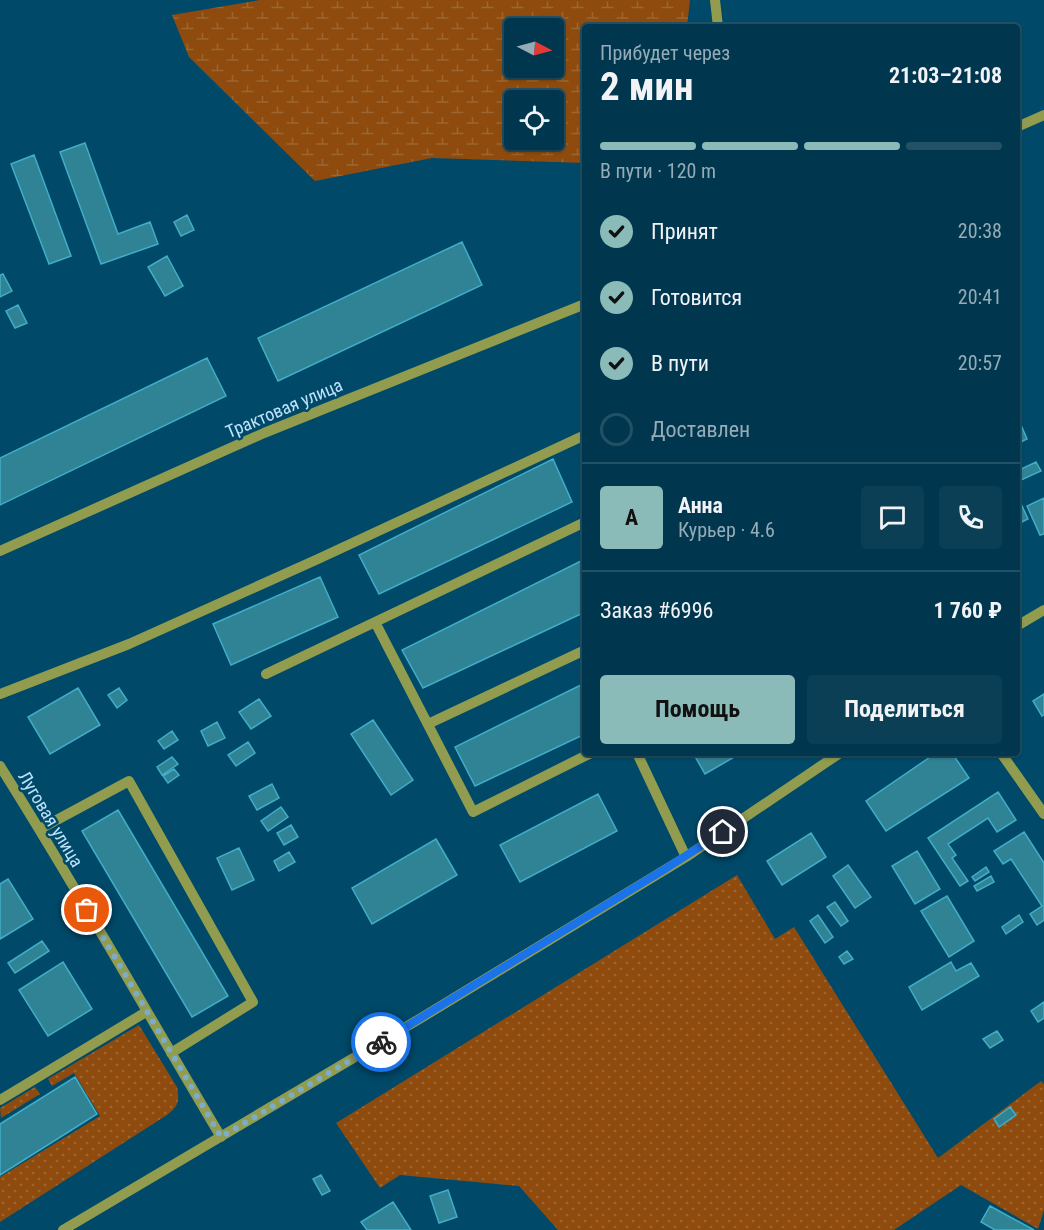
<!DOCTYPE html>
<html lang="ru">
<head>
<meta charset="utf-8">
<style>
  :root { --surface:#00374f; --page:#0a3f56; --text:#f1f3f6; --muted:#95acb7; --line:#225166; --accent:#8bbbb9 }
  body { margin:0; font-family:"Roboto Condensed",sans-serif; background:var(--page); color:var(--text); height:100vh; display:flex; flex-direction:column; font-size:22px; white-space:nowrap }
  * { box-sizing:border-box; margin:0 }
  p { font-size:20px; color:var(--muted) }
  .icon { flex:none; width:33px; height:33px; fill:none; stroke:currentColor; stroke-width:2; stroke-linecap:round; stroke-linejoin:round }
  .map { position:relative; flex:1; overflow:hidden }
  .sheet { position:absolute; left:582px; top:24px; width:438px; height:732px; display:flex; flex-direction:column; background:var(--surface); border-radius:6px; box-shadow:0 2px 4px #0004,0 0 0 2px var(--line) }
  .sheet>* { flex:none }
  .needle { width:39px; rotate:96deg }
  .controls { position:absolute; left:504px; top:18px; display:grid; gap:12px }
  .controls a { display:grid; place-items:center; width:60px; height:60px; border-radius:6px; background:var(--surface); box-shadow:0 2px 4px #0004,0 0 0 2px var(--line); font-size:30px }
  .pin { position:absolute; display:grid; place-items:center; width:51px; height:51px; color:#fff; margin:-26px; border:3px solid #fff; border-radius:50%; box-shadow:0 2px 6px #0007 }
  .courier { position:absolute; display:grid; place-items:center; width:60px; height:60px; margin:-30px; border:4px solid #1a73e8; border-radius:50%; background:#fff; color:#222; box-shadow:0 2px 8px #0007 }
  .summary em { font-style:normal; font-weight:700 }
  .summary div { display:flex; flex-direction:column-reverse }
  .summary { display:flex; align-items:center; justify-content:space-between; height:102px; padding:0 18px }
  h1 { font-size:39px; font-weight:700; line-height:45px }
  .bar { display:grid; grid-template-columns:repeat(4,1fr); gap:9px 6px; align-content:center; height:72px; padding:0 18px }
  .bar i { height:8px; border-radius:4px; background:var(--line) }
  .bar .on { background:var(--accent) }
  .bar p { grid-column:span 4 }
  .line { display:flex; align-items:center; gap:15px; padding:0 18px; border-top:2px solid var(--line) }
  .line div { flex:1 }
  .round { display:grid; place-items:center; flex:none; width:63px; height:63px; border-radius:6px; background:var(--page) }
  ol { padding:0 18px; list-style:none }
  li { display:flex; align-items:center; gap:18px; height:66px }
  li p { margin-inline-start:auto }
  li .icon { padding:6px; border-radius:50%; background:var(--accent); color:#111; stroke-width:4 }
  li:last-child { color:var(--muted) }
  li i { width:33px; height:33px; border:3px solid var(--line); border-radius:50% }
  .primary-button { display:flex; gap:12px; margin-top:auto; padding:12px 18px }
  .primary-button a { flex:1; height:69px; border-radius:6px; background:var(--accent); color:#111; font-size:24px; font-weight:700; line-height:69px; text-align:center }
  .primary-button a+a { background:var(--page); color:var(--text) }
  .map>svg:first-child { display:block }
</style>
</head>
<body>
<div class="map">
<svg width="1044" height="1230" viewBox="0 0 1044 1230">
  <defs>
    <pattern id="grass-dots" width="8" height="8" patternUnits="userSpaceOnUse" patternTransform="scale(1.5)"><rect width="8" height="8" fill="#8e4b0d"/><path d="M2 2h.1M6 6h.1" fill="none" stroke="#9c6531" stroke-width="1.8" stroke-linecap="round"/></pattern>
    <pattern id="wetland-marsh" width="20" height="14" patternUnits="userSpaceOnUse" patternTransform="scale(1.5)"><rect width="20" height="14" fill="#8e4b0d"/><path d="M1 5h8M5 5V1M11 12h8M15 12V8" fill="none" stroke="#9c6531"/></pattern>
  </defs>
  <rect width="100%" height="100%" fill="#004969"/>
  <path fill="url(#grass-dots)" d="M737,875L775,939L794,927L938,1158L1041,1081L1044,1084V1210L1038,1229L961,1185L894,1230H558L519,1186L400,1175L380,1188L336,1123Z
    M139,1025L177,1087C180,1101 178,1107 167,1115L0,1222V1177L100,1116L74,1073L52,1086L48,1079Z
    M35,1087L40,1094L1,1118L0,1108Z"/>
  <path fill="url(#wetland-marsh)" fill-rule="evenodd" d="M260,0H690L687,27H585V163L432,158L315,181L189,57L172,15ZM514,28H554V68H514ZM514,100H554V140H514Z"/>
  <path fill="#308295" stroke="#40aec7" stroke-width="1.5" d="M85,143L118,234L150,222L158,244L101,264L60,152Z
    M34,155L71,256L49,264L11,164Z
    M187,215L194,230L181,236L174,222Z
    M462,242L482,285L278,381L258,338Z
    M167,256L183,286L165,296L148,267Z
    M3,274L12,291L0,297V275Z
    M18,305L27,323L15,328L6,311Z
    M207,358L226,396L0,505V458Z
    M1021,425L1027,439L1019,443L1017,438V427Z
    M553,459L572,502L379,594L359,555Z
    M1036,462L1041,471L1021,480L1017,471Z
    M1017,495L1028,519L1020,523L1017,517Z
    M1044,498V534L1040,535L1027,506Z
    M585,559V612L423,688L402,650Z
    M320,577L338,617L231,665L213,624Z
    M585,683V734L475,786L455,747Z
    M78,688L100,725L50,754L28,717Z
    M119,688L127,700L117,708L108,695Z
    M1044,694V715L1042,716L1033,701Z
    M259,699L271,716L251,729L239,712Z
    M373,720L413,780L391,795L351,734Z
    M217,722L225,738L208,746L201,731Z
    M172,731L178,740L164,749L158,741Z
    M248,742L255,753L236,766L228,755Z
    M693,753H734L736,756L705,774Z
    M936,753H952L969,778L886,831L866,801Z
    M172,757L178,764L162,775L157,767Z
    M174,769L179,775L168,783L163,776Z
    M272,784L279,798L257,810L249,796Z
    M998,792L1016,820L997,832L988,818L948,844L956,855L952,858L968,881L960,886L928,838Z
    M598,794L617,831L520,882L500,845Z
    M281,807L288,817L268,831L261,821Z
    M118,810L228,996L192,1017L82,831Z
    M291,825L298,837L284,845L277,833Z
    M1024,832L1044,863V920L1037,925L1030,914L1042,906L1011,859L1003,864L994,851Z
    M811,833L826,857L782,885L767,861Z
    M436,839L457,875L372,924L352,888Z
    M239,848L254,880L232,890L217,858Z
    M917,851L940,889L915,904L892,866Z
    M289,852L295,862L279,871L274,861Z
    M848,865L871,897L855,908L833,876Z
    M986,867L989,872L975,881L972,877Z
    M991,876L994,882L977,891L974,886Z
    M8,879L33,919L0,939V884Z
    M947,896L974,941L949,957L921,911Z
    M835,902L848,921L841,926L827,907Z
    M818,915L833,937L825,943L810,921Z
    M1019,915L1023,922L1006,934L1002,927Z
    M42,941L49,951L15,973L8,963Z
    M847,951L853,959L844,964L839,957Z
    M63,962L92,1009L48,1036L19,990Z
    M951,962L956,971L971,963L979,976L922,1010L909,987Z
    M1044,1002V1018L1038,1022L1031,1011Z
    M997,1031L1003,1040L990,1048L983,1039Z
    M75,1077L97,1114L0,1175V1124Z
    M1010,1107L1016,1115L999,1127L994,1119Z
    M321,1175L330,1191L322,1195L313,1179Z
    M448,1190L457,1217L439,1223L430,1196Z
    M393,1202L411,1230H367L361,1222Z
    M990,1206L1034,1230H995L981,1222Z"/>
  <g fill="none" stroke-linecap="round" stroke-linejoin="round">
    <path stroke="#919c4f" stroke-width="10" d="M715,0L718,27
      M1017,127L1044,115
      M0,551L264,433L585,304
      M375,622L473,812L591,753
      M1017,626L1044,610
      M266,674L585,522
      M0,694L129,644L318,559L585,435
      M428,724L585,650
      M637,753L686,857
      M1001,753L1044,814
      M0,766C77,888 147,1013 221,1137
      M40,829L129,781L253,1002L171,1053
      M0,1100L146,1012
      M63,1230L421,1018L686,857L840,753"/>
  </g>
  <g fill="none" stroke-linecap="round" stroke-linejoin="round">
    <path stroke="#7badc8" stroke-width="6" stroke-dasharray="0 10.8" d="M87,910L221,1137L381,1042"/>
    <path stroke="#1a73e8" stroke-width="8" d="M381,1042L665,869L723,832"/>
  </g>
  <g text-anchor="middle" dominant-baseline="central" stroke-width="5" stroke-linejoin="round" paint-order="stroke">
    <g font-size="18" fill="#bde3fb" stroke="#004969">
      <text transform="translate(284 408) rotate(-23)">Трактовая улица</text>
      <text transform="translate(51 819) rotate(59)">Луговая улица</text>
    </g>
  </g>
</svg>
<div class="controls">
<a><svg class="needle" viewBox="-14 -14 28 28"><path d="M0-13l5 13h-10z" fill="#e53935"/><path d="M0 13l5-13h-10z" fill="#95acb7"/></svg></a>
<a><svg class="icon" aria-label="locate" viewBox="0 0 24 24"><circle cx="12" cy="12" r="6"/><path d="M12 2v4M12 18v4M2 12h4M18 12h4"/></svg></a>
</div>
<div class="pin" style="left:87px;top:910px;background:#ea580c"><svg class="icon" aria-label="bag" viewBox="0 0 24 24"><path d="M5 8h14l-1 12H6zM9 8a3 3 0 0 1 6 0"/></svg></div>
<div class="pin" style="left:723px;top:832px;background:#1f2937"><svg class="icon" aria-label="home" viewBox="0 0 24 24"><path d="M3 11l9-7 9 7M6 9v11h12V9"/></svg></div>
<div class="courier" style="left:381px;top:1042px"><svg class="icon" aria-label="bike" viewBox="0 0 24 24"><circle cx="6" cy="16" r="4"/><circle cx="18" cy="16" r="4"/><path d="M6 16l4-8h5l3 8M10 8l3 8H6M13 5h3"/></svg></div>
<section class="sheet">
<div class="summary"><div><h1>2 мин</h1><p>Прибудет через</p></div><em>21:03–21:08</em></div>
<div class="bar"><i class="on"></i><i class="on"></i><i class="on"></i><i></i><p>В пути · 120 m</p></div>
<ol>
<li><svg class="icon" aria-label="check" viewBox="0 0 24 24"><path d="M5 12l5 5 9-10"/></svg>Принят<p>20:38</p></li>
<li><svg class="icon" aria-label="check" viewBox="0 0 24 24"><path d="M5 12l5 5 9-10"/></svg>Готовится<p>20:41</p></li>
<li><svg class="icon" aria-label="check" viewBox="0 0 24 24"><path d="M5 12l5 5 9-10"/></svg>В пути<p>20:57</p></li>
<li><i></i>Доставлен</li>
</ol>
<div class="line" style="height:108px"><b class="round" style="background:var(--accent);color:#111">А</b><div><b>Анна</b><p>Курьер · 4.6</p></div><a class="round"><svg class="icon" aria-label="chat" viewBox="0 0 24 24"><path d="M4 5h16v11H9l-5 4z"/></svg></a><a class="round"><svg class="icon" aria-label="phone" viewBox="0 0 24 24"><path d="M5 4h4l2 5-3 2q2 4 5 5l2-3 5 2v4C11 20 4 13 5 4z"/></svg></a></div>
<div class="line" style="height:78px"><div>Заказ #6996</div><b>1 760 ₽</b></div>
<div class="primary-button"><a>Помощь</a><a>Поделиться</a></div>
</section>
</div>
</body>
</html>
